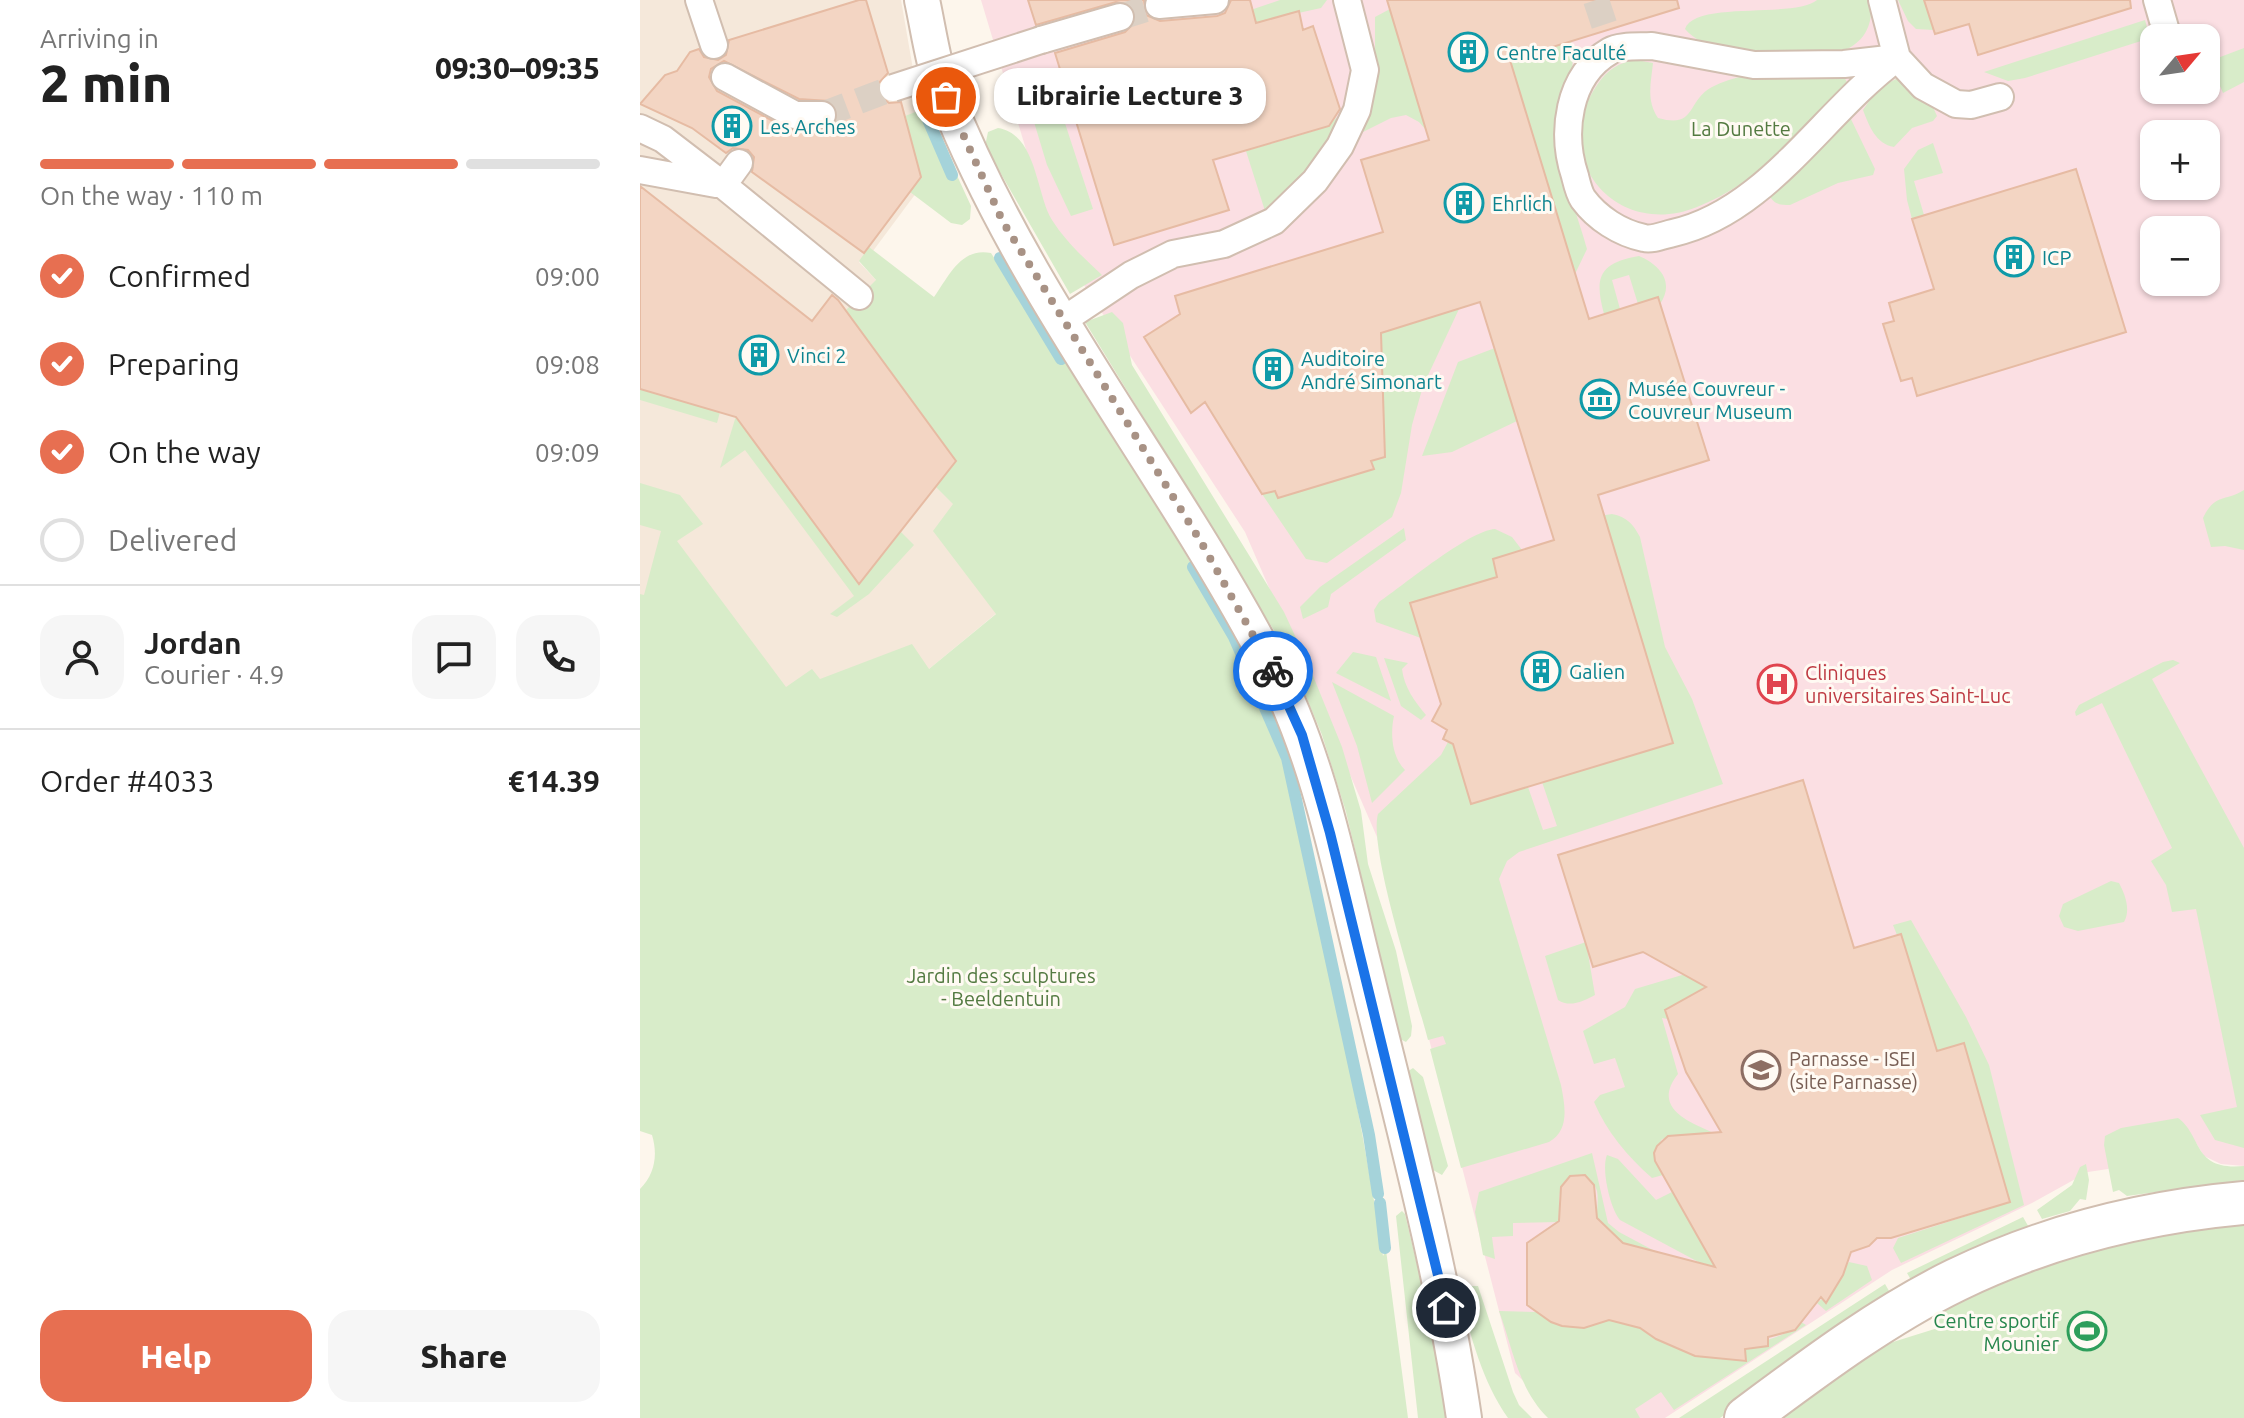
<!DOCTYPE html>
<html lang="en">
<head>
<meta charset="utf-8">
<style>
  :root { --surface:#fff; --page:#f6f6f6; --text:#222; --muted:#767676; --line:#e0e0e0; --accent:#e76f51 }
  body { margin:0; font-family:Ubuntu,sans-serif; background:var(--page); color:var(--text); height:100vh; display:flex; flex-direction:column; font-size:30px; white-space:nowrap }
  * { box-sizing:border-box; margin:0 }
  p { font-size:26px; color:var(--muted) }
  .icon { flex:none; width:44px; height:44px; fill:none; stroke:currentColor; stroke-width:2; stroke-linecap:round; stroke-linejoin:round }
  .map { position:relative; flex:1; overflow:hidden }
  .details { display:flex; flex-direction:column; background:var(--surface); width:640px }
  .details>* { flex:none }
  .needle { width:52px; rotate:61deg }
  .buttons { position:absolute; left:1500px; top:24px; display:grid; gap:16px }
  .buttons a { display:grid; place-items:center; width:80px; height:80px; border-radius:16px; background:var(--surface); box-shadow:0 2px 6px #0004; font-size:40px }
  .pin { position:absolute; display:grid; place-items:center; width:68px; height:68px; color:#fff; margin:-34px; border:4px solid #fff; border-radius:50%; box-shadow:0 2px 8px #0007 }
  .courier { position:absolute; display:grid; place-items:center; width:80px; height:80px; margin:-40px; border:6px solid #1a73e8; border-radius:50%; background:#fff; color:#222; box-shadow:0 2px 10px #0007 }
  .bubble { position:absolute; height:56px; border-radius:24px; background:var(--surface); box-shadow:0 2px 6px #0004; font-size:26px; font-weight:800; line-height:56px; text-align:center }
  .head em { font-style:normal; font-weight:800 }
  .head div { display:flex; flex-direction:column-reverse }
  .head { display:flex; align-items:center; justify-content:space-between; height:136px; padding:0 40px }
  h1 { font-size:52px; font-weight:800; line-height:60px }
  .bar { display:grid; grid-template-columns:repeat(4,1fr); gap:12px 8px; align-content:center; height:96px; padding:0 40px }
  .bar i { height:10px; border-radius:6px; background:var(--line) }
  .bar .on { background:var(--accent) }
  .bar p { grid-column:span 4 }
  .line { display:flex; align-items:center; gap:20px; padding:0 40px; border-top:2px solid var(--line) }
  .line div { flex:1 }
  .round { display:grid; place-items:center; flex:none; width:84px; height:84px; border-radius:24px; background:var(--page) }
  ol { padding:0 40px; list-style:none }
  li { display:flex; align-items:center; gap:24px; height:88px }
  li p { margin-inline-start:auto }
  li .icon { padding:8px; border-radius:50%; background:var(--accent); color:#fff; stroke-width:4 }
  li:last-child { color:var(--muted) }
  li i { width:44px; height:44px; border:4px solid var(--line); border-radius:50% }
  .primary-button { display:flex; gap:16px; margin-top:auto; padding:16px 40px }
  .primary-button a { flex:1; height:92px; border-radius:24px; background:var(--accent); color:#fff; font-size:32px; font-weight:800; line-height:92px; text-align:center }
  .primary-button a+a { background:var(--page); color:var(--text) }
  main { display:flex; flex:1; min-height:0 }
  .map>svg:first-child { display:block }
</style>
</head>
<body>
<main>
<section class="details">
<div class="head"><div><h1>2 min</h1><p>Arriving in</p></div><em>09:30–09:35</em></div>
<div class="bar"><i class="on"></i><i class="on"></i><i class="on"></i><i></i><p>On the way · 110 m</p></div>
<ol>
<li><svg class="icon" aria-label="check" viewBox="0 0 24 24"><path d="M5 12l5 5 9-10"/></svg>Confirmed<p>09:00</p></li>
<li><svg class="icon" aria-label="check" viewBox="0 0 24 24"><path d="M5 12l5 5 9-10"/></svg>Preparing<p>09:08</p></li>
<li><svg class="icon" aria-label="check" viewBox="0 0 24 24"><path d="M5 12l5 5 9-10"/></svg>On the way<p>09:09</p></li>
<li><i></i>Delivered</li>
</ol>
<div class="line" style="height:144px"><a class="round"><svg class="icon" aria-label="person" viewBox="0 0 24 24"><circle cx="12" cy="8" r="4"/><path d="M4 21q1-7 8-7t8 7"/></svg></a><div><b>Jordan</b><p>Courier · 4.9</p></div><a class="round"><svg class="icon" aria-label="chat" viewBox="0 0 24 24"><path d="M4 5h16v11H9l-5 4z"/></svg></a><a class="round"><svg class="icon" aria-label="phone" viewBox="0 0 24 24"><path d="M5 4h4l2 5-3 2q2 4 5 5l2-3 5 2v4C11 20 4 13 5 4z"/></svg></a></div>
<div class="line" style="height:104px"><div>Order #4033</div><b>€14.39</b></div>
<div class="primary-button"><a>Help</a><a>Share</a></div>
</section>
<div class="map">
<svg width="1604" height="1418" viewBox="0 0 1604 1418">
  <rect width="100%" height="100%" fill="#fdf6ec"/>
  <path fill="#f5e8da" d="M0,0H261L291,173L233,251L229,248L219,262L236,280L325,456L398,579L289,669L0,766Z"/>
  <path fill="#fbdfe3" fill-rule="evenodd" d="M341,0H1604V1166L1581,1164L1564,1156L1548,1130L1468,1169L1448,1172L1392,1203L1252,1270L1025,1418H922L875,1373L737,837L605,532L412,236ZM1514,38H1566V90H1514ZM1514,134H1566V186H1514ZM1514,230H1566V282H1514Z"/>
  <path fill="#d8ecc9" d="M640,0H687L681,8L627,20L631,38L587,18Z
    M1177,0H1231C1233,24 1226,41 1203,51C1161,54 1075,64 1045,29C1055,0 1155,19 1177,0Z
    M1258,0H1284L1294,30L1276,29L1268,21Z
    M750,9L774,90L793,138L779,122L766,115L751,118L719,134L735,91V17Z
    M1505,20L1508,31L1501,41L1385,78L1368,81L1344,72Z
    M931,41C937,79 924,119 923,158C923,179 941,226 947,249L935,274L857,64Z
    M1604,48V82L1583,93L1572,67L1575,59Z
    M996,60L1013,63C1011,83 1006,100 1018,118C1057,129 1046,101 1072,87C1112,66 1160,74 1203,75L1209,86L1206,93C1160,135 1116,184 1057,207C976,240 907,158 957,85C967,70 979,62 996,60Z
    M1258,78L1292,105L1297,116L1293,121L1272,128L1254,147C1236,144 1229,126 1223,110L1238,88Z
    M286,108L331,206L330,219L322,225L311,223L270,192L265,116Z
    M422,114L453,209L431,216L407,165L394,122Z
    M1209,115L1235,169L1233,175L1198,183L1150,205C1139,205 1133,204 1129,194Z
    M697,117C691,147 652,198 625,211L606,151L687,127Z
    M358,128C397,134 396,194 412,220C426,242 444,258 462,275L430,294L345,146L348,132Z
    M1293,143L1303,173L1274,181L1284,215L1272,219L1267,200L1264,169L1278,150Z
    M229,247L294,297C309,276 321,247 351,253L419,358L423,359C501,483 588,606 638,745C660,803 668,868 681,928C704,1037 726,1146 743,1256L746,1250L768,1418H0V1189C15,1174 18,1155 12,1135L0,1131V594L4,595L21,531L0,525V483L40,495L63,524L37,541L146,687L172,669L180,679L272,644L289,669L356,614L293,531L313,504L296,487L316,461L206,310L236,280L219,261Z
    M999,256C1020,265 1035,282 1020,304L1018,298L998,304L989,275L972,280L980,309L964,314C954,277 959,263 999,256Z
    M819,309L783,386L772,425L761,493L752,517L687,563L666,559L622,494L635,491L639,498L733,469L731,461L745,456L741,332Z
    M472,312L483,323L492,365L644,612L657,640L638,637L445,322Z
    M855,348L877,421L812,452L782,456L818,362Z
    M0,389L80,412L77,423L0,400Z
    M96,416L219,584L261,532L274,545L229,594L197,617L190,614L214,596L105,450L80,468Z
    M1604,490V550L1585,546L1571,547L1563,518C1575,493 1585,502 1604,490Z
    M972,514C987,517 993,524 1000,537L1025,647L1052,699L1083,784L879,852L867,861L859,879L921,1085C925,1106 930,1130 909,1142L821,1168L790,1049L806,1044L803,1036L788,1040C777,997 728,849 738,814L801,755L808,742L813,745L831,804L888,787L903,830L917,826L902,782L1033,742L972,542L959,516Z
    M764,528L766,540L691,594L688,607L663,619L660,607L680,587Z
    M855,529L872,537L882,550L853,559L857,577L770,603L781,638L736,622L734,610L739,602C764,585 828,531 855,529Z
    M713,652L736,657L751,701L696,673Z
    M744,658L768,663L762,669C764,687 775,702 786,715L781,720L761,706Z
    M1533,660L1540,663L1512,679L1604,848V1148L1575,1140L1560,1115L1597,1107L1556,909L1532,912L1526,885L1511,861L1532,848L1462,703L1436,716L1435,712L1439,705L1523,662Z
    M667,661L702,747L721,811L728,864L756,951L772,1026L771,1036L766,1042L760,1039L706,812L682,735L658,677Z
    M692,682L754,716C750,734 752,757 765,770L732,803L717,746Z
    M1471,881L1479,883C1485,894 1491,910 1484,922L1438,931L1424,927L1419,916L1423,904Z
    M1271,920L1326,1017L1349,1065L1384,1205L1261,1263L1253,1248L1258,1238L1370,1202L1324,1043L1267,1061L1288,1020L1261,934L1257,935L1253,925Z
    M946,942L955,995C944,1001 930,1008 918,1000L905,956Z
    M1059,970L1064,988L1025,1010L1028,1019L1022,1018L1038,1074C1011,1108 1049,1122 1074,1133L1022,1139L1014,1153L1023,1175L1012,1178C987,1156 967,1132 954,1102L960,1095L985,1087L975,1058L954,1064L943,1031L985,1007L995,989Z
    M773,1068L783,1077L808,1166L802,1175L793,1170L768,1077L767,1072Z
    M1538,1118C1563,1136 1552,1171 1604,1166V1180L1487,1196L1479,1190L1473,1192L1464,1145L1465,1136L1481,1128Z
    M952,1153L968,1223L979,1232L1026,1257C1014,1251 990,1248 982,1243C973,1237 969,1228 957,1224C956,1213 959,1201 957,1191C953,1175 931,1168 923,1184C917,1194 920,1211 919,1222L873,1223V1236L852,1237L855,1259L843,1255L835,1212L839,1192Z
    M967,1155L978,1159L1016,1200L1032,1192L1055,1231L1109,1274L1064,1265L980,1220C970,1208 961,1169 967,1155Z
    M1446,1164L1449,1180L1446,1200L1440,1199L1430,1211L1402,1219L1397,1210L1432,1185L1440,1167Z
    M762,1211L765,1214L813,1418H778L756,1216Z
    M1383,1217L1391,1231L1274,1285L1267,1273Z
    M1604,1221V1418H1139L1237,1347L1301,1327L1295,1313L1387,1268L1442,1249Z
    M1209,1262L1227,1266L1232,1280L1186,1311L1177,1303L1182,1299L1185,1302L1188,1299Z
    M1245,1284L1252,1296L1080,1418H1039Z
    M830,1286H838L873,1392L879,1405L892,1418H868C842,1381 831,1337 820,1294Z
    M859,1311L896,1312L922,1326L944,1328L969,1320L999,1327L1016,1339L1055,1356L1106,1361L1105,1349C1122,1340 1150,1336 1161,1322L1166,1325L1034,1410L1021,1392L995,1409L1000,1418H908C878,1388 873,1349 859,1311Z"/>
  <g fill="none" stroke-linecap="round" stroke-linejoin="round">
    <path stroke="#a5d3da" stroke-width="12" d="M283,108L312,175
      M360,258L421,359
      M553,567L594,637L647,758L729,1135L738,1194
      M740,1203L745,1248"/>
  </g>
  <path fill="#f3d5c3" stroke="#e6bba3" stroke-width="2" fill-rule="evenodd" d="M219,0H226L248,73L238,84V94L249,103L261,102L281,177L224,253L112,172L114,157L108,150L93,148L86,153L52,128L0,104L25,75L37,71L50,52L59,49L64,57L78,60L86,55L89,40ZM84,61L159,99L189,101L196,108V122L183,131L148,129L77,91L69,77L71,69Z
    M388,0H504L506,15L520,21L577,16L585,13L591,0H610L616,23L659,11L663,30L673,26L700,109L689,126L573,160L589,210L474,245L415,53L485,32L495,22V12L490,5L476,2L396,25Z
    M747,0H1037L1039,8L870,60L949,319L1018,297L1069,460L958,495L1033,743L831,804L813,744L803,739L807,730L792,721L801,704L770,603L857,577L853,559L914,540L840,302L741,333L745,457L731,461L734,469L638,498L635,491L622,494L565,402L551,413L504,337L540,314L535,296L743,232L721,160L789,140Z
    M1284,0H1490L1491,8L1338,55L1329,24L1295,34Z
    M1436,169L1486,332L1277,396L1272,378L1261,381L1243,324L1254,321L1249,303L1294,289L1272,219Z
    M0,186L172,321L192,295L198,300L316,461L219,584L96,417L0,389Z
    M1163,780L1214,948L1261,934L1297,1051L1324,1043L1370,1202L1251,1238H1237L1229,1246L1211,1252L1203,1275L1186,1303L1181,1297L1155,1330L1128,1337V1346L1105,1349L1106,1361L1055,1356L1016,1339L1000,1328L969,1320L944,1328L922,1326L911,1322L887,1305V1243L919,1221L921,1187L930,1176L945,1175L954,1185L957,1218L983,1243L1075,1267L1015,1161L1014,1153L1017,1146L1028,1136L1081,1132L1046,1072L1025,1010L1066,987L1003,952L953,967L918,855Z"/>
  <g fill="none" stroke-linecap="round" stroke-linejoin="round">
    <path stroke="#dcd0c4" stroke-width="26" stroke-dasharray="26 13" stroke-linecap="butt" d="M956,0L966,30
      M480,17L519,5
      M182,115L253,88"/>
    <g stroke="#d1beb0" stroke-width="30">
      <path id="pedestrian" d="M59,0L74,45
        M1242,0L1257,58L1283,86L1316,104L1331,105L1360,97
        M1517,0L1528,38
        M519,5L575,0
        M401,40L480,17
        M1012,46L1114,65L1204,64L1257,58C1183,112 1127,212 1033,233C1024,235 1012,240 1004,238C980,233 957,218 943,199C939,193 937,184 935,176C921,134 927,76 970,51C980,45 1000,47 1012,46Z
        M85,77L155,115H182
        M0,128L23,139L83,185L219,296
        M0,170L76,184
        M83,185L99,163
        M422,321L491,275L533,254L584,244L634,221L675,181L700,146L717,110L725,70L707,0"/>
    </g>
    <g stroke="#d1beb0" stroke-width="38">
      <path id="minor" d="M282,0C289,32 293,66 306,97C387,301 530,472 631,666C680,761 700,871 726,974C762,1121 802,1268 824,1418"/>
    </g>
    <g stroke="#d1beb0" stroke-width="46">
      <path id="tertiary" d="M1106,1418C1172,1369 1242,1316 1316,1280C1407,1236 1504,1212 1604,1203"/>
    </g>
    <use href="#pedestrian" stroke="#fff" stroke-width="26"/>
    <use href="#minor" stroke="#fff" stroke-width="34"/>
    <use href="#tertiary" stroke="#fff" stroke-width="42"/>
    <g stroke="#d1beb0" stroke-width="30" stroke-linecap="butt">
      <path id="pedestrian-bridge" d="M253,88L401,40"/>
    </g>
    <use href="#pedestrian-bridge" stroke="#fff" stroke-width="26"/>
  </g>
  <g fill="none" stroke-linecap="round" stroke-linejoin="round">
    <path stroke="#a89285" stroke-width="8" stroke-dasharray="0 14.4" d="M306,97L363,222L561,542L633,671"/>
    <path stroke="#1a73e8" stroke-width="10" d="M633,671L662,735L690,833L806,1308"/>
  </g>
  <defs>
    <g id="building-ring" transform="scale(2)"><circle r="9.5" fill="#fffaf3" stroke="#0f9aa8" stroke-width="1.5"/><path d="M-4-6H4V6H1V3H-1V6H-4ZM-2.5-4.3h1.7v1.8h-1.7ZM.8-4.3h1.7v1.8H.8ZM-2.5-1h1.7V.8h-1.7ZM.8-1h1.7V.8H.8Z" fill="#0f9aa8"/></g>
    <g id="museum-ring" transform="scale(2)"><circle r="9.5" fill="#fffaf3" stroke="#0f9aa8" stroke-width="1.5"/><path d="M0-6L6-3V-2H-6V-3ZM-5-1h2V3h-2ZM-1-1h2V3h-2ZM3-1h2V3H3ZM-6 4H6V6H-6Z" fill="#0f9aa8"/></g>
    <g id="hospital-ring" transform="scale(2)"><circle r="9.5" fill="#fffaf3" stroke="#e0444e" stroke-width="1.5"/><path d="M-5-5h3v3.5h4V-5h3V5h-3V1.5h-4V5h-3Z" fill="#e0444e"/></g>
    <g id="university-ring" transform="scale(2)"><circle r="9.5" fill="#fffaf3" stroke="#8d6e63" stroke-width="1.5"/><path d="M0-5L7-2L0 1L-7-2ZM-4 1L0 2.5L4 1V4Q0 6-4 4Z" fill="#8d6e63"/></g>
    <g id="stadium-ring" transform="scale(2)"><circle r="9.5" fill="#fffaf3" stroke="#2e9e5b" stroke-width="1.5"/><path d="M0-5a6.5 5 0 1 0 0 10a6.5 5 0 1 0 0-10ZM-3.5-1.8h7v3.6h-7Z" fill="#2e9e5b"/></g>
  </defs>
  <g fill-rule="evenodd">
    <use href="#building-ring" x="828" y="52"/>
    <use href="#building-ring" x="92" y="126"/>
    <use href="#building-ring" x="824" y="203"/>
    <use href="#building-ring" x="1374" y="257"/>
    <use href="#building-ring" x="119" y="355"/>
    <use href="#building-ring" x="633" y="369"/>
    <use href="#museum-ring" x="960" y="399"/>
    <use href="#building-ring" x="901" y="671"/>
    <use href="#hospital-ring" x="1137" y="684"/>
    <use href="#university-ring" x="1121" y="1070"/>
    <use href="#stadium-ring" x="1447" y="1331"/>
  </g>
  <g text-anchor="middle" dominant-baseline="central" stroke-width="6" stroke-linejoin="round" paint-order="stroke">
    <g font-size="20" fill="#0d838f" stroke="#fffaf3" text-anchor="start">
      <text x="856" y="52">Centre Faculté</text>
      <text x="120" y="126">Les Arches</text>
      <text x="852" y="203">Ehrlich</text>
      <text x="1402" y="257">ICP</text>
      <text x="147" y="355">Vinci 2</text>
      <text x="661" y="358">Auditoire<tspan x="661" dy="23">André Simonart</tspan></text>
      <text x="988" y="388">Musée Couvreur -<tspan x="988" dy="23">Couvreur Museum</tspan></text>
      <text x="929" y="671">Galien</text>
    </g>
    <g font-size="20" fill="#537a41" stroke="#fffaf3">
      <text x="1101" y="128">La Dunette</text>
      <text x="361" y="975">Jardin des sculptures<tspan x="361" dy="23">- Beeldentuin</tspan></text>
    </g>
    <g font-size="20" fill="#be3a42" stroke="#fffaf3" text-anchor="start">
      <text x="1165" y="672">Cliniques<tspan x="1165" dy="23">universitaires Saint-Luc</tspan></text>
    </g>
    <g font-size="20" fill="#785e54" stroke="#fffaf3" text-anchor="start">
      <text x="1149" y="1058">Parnasse - ISEI<tspan x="1149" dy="23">(site Parnasse)</tspan></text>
    </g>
    <g font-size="20" fill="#27864d" stroke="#fffaf3" text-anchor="end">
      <text x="1419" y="1320">Centre sportif<tspan x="1419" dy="23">Mounier</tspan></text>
    </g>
  </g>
</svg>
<div class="buttons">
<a><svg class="needle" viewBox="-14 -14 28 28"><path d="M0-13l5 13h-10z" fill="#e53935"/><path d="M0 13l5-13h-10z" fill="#767676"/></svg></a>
<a>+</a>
<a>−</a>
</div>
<div class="pin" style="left:306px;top:97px;background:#ea580c"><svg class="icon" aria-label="bag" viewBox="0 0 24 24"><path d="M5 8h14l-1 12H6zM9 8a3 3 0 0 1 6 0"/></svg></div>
<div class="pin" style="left:806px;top:1308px;background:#1f2937"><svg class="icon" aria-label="home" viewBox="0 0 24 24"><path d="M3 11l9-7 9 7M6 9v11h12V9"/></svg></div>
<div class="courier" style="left:633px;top:671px"><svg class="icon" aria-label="bike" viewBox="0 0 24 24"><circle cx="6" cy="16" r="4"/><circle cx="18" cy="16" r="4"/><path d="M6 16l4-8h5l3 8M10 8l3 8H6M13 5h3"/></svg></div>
<div class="bubble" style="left:354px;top:68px;width:272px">Librairie Lecture 3</div>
</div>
</main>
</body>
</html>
